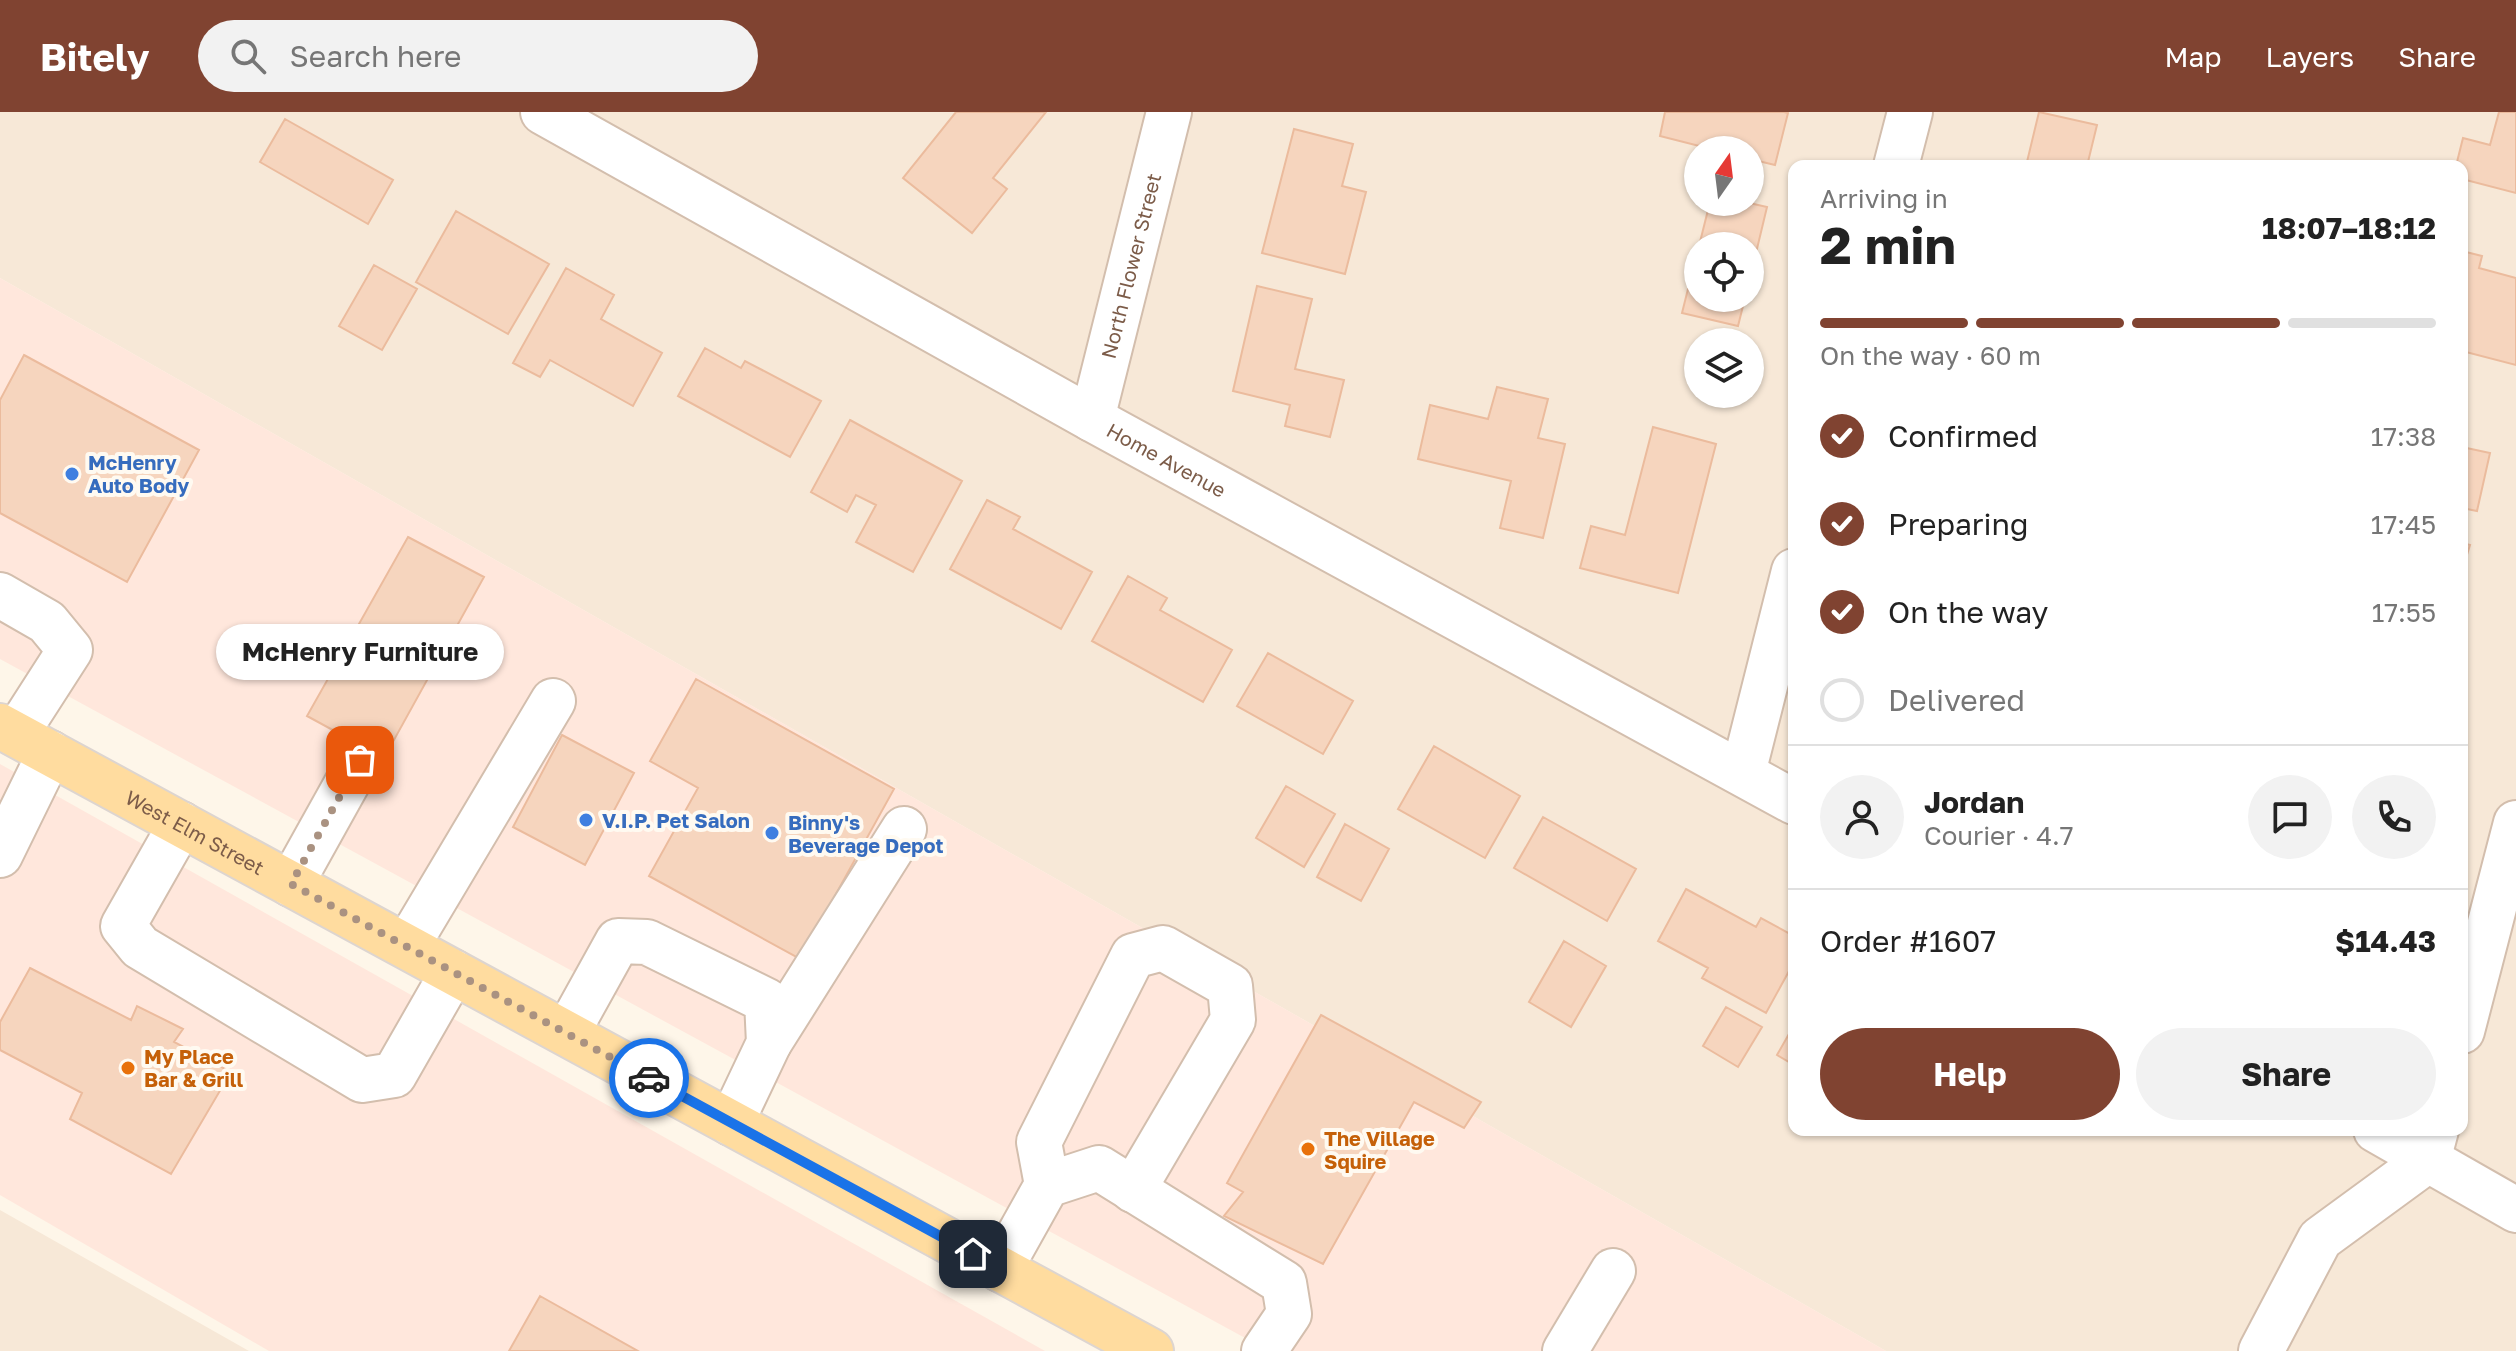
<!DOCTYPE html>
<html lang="en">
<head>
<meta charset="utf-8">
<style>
  :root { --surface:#fff; --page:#f2f2f2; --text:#222; --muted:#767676; --line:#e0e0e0; --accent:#804331 }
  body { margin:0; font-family:"Golos Text",sans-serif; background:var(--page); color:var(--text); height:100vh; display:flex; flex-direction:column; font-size:30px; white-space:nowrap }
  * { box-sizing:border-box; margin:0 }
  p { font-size:26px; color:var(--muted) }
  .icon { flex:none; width:44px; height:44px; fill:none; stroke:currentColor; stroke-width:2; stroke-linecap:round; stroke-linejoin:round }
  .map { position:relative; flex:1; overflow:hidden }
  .details { position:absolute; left:1788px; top:48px; width:680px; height:976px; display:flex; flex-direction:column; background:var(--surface); border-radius:16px; box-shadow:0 2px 6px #0004 }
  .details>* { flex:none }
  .needle { width:52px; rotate:14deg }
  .controls { position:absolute; left:1684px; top:24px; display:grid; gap:16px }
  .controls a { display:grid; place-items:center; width:80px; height:80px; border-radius:50%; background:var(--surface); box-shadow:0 2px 6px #0004; font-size:40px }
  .pin { position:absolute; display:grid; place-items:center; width:68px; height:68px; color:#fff; margin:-34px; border-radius:16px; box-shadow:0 4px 12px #0006 }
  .courier { position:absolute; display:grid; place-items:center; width:80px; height:80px; margin:-40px; border:6px solid #1a73e8; border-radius:50%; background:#fff; color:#222; box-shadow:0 2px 10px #0007 }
  .bubble { position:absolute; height:56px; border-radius:28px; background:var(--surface); box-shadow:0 2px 6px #0004; font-size:26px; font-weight:700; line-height:56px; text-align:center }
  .headline em { font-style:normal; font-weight:700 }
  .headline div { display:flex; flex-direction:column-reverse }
  .headline { display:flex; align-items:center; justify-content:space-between; height:136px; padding:0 32px }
  h1 { font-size:52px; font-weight:700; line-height:60px }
  .bar { display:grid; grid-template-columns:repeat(4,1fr); gap:12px 8px; align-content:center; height:96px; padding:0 32px }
  .bar i { height:10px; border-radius:6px; background:var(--line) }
  .bar .current { background:var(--accent) }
  .bar p { grid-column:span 4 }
  .line { display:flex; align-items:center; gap:20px; padding:0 32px; border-top:2px solid var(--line) }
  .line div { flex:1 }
  .round { display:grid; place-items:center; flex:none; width:84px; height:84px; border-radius:42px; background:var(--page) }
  ol { padding:0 32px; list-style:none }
  li { display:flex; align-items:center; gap:24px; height:88px }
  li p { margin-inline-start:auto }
  li .icon { padding:8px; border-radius:50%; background:var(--accent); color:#fff; stroke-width:4 }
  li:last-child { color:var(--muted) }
  li i { width:44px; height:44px; border:4px solid var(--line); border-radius:50% }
  .button { display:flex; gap:16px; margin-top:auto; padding:16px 32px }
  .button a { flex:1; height:92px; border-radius:48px; background:var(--accent); color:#fff; font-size:32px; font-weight:700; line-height:92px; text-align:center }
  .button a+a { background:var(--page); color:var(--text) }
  header { display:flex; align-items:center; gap:48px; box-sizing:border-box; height:112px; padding:0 40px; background:var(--accent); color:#fff }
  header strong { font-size:38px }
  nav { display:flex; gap:44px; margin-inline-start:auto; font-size:28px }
  .search { width:560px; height:72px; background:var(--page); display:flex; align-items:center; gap:20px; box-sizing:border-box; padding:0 28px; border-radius:44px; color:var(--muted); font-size:30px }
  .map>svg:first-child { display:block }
</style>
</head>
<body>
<header>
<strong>Bitely</strong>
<div class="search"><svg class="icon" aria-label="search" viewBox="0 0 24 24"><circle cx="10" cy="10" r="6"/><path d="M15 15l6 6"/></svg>Search here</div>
<nav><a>Map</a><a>Layers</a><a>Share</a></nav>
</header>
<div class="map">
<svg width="2516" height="1239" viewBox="0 0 2516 1239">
  <rect width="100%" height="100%" fill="#fef6e9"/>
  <path fill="#f7e8d7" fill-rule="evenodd" d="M0,0H2516V1239H1886L0,166ZM1698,38H1750V90H1698ZM1794,54H2462V1018H1794ZM1698,134H1750V186H1698ZM1698,230H1750V282H1698Z
    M0,1098L249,1239H0Z"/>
  <path fill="#ffe7dc" d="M0,166L1886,1239H1269L0,547Z
    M0,652L1045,1239H269L0,1083Z"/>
  <path fill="#f6d5be" stroke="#ebbb9d" stroke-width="2" d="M956,0H1046L993,66L1007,77L972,121L903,66Z
    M1665,0H1784L1788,1L1775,53L1750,47V38H1715L1660,24Z
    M2039,0L2097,13L2087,54H2026Z
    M2499,0H2516V81L2462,67V54H2456L2463,26L2490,33Z
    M285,7L393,68L368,112L260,50Z
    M1294,17L1353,32L1342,74L1366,80L1345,162L1262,141Z
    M1710,90H1745L1767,95L1750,166V134H1699Z
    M456,99L549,152L508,222L416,170Z
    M1698,137V186H1745L1738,214L1682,201Z
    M2462,139L2482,144L2479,156L2516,166V253L2462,239Z
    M374,153L417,177L382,238L339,214Z
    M566,156L614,183L601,207L662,241L633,294L550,248L540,265L513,251Z
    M1257,174L1312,187L1295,257L1344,268L1330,325L1285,314L1290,293L1233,279Z
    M705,236L741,256L745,249L821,289L790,345L678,284Z
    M24,243L199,338L127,470L0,401V288Z
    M1497,275L1548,287L1538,326L1565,332L1543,426L1500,416L1511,369L1418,347L1430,293L1488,307Z
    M850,308L962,369L913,460L856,430L876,393L856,383L847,400L811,380Z
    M1653,315L1716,332L1678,481L1580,456L1591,414L1625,423Z
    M2462,335L2490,341L2477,399L2462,396Z
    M987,388L1020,405L1013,417L1092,460L1061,517L950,457Z
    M408,425L484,465L384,646L307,604Z
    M2462,431L2470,433L2462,459Z
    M1128,464L1167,486L1160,498L1232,538L1203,590L1092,529Z
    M1268,541L1353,589L1323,642L1237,594Z
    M696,567L894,677L800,847L649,764L698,676L650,649Z
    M562,623L634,661L585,753L513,715Z
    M1434,634L1520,684L1485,746L1398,697Z
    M1286,674L1335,702L1304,755L1256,726Z
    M1543,705L1636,757L1607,809L1514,756Z
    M1345,712L1389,737L1361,789L1317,765Z
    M1686,777L1756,815L1761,806L1794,824V850L1766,901L1702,866L1708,856L1658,829Z
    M1564,829L1606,854L1571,915L1529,890Z
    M30,856L131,908L137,894L183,917L174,930L231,960L171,1062L70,1007L82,981L0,938V910Z
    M1726,895L1762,915L1738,955L1703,934Z
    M1321,903L1481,990L1464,1016L1414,990L1323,1152L1224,1104L1243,1080L1227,1071Z
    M1794,913V953L1777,943Z
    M540,1184L638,1239H509Z"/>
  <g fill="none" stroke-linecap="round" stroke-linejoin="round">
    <g stroke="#d3bead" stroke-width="48">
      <g id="minor">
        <path id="s1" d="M543,0L1092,307L1794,690"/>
        <path d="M1896,54L1910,0"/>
        <path id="s2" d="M1092,307L1169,0"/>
        <path d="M0,483L47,510L70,538L16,622"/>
        <path d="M1743,661L1794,459"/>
        <path d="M181,712L123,814L140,835L362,968L394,963L453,860"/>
        <path d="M0,743L50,641"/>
        <path d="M291,772L360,648"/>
        <path d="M407,834L553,589"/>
        <path d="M2462,919L2516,711"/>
        <path d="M567,921L618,829L647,830L767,889L769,931L731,1011"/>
        <path d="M769,931L904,717"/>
        <path d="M2376,1018L2516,1098"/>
        <path d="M1047,1073L1039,1030L1133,844L1163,836L1230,874L1233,908L1133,1078"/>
        <path d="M1000,1157L1047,1073L1099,1056L1284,1171L1289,1202L1264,1239"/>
        <path d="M1565,1239L1613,1159"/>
        <path d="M2261,1239L2320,1127L2428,1048L2436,1018"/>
      </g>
    </g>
    <g stroke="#ddd5d0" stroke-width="48">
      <g id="major">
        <path id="s3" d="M0,614L1151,1239"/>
      </g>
    </g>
    <use href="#minor" stroke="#fff" stroke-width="44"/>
    <use href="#major" stroke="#ffdc9f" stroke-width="44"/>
  </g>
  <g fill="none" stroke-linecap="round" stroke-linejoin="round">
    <path stroke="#aa9281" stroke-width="8" stroke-dasharray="0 14.4" d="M360,648L291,772L649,966"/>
    <path stroke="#1a73e8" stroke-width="10" d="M649,966L973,1142"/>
  </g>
  <g fill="#3f7fe0" stroke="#fffaf1" stroke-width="3">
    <circle cx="72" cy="362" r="8"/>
    <circle cx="586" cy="708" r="8"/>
    <circle cx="772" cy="721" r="8"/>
  </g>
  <g fill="#e8710a" stroke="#fffaf1" stroke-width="3">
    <circle cx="128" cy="956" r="8"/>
    <circle cx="1308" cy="1037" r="8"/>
  </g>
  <g text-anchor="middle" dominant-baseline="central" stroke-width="8" stroke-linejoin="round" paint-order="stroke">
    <g font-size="20" fill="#7c5c49" stroke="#fffaf1">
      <text stroke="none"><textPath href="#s2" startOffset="158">North Flower Street</textPath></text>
      <text stroke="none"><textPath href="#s1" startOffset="714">Home Avenue</textPath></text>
      <text stroke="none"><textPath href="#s3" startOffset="222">West Elm Street</textPath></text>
    </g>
    <g font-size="20" font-weight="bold" fill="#366cbe" stroke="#fffaf1" text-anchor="start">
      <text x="88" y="350">McHenry<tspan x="88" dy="23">Auto Body</tspan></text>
      <text x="602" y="708">V.I.P. Pet Salon</text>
      <text x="788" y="710">Binny's<tspan x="788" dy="23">Beverage Depot</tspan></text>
    </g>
    <g font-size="20" font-weight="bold" fill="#c56008" stroke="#fffaf1" text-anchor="start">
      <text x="144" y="944">My Place<tspan x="144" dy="23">Bar &amp; Grill</tspan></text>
      <text x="1324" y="1026">The Village<tspan x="1324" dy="23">Squire</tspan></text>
    </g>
  </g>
</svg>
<div class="controls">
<a><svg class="needle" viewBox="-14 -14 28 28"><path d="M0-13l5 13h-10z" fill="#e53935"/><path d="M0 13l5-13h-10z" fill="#767676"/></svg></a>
<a><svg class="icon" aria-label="locate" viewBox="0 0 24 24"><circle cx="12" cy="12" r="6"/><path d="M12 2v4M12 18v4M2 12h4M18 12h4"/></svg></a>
<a><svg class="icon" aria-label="layers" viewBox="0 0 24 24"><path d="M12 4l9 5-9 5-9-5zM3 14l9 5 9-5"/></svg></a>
</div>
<div class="pin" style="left:360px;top:648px;background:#ea580c"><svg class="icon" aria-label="bag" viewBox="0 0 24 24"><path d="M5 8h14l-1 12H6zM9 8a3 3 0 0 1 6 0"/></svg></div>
<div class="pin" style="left:973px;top:1142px;background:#1f2937"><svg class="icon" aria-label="home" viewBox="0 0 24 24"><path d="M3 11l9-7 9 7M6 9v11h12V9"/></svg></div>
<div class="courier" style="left:649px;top:966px"><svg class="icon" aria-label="car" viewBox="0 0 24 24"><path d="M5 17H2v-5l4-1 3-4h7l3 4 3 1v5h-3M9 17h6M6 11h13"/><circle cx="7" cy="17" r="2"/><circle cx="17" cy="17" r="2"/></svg></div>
<div class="bubble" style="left:216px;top:512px;width:288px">McHenry Furniture</div>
<section class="details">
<div class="headline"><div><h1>2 min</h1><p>Arriving in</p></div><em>18:07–18:12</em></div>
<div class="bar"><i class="current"></i><i class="current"></i><i class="current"></i><i></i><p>On the way · 60 m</p></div>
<ol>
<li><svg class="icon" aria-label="check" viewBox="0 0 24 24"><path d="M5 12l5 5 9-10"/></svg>Confirmed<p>17:38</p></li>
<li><svg class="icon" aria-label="check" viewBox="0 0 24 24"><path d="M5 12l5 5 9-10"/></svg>Preparing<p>17:45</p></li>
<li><svg class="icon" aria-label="check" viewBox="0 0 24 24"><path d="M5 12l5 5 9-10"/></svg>On the way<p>17:55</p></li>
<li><i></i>Delivered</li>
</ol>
<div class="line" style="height:144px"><a class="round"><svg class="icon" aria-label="person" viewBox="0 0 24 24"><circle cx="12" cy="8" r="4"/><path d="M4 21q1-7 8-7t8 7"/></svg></a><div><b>Jordan</b><p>Courier · 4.7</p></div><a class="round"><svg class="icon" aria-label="chat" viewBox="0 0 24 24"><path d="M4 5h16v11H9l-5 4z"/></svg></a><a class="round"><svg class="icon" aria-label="phone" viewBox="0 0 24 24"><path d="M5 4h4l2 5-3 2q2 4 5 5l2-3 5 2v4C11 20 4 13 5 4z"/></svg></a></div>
<div class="line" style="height:104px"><div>Order #1607</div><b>$14.43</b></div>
<div class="button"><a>Help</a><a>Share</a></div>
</section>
</div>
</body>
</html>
